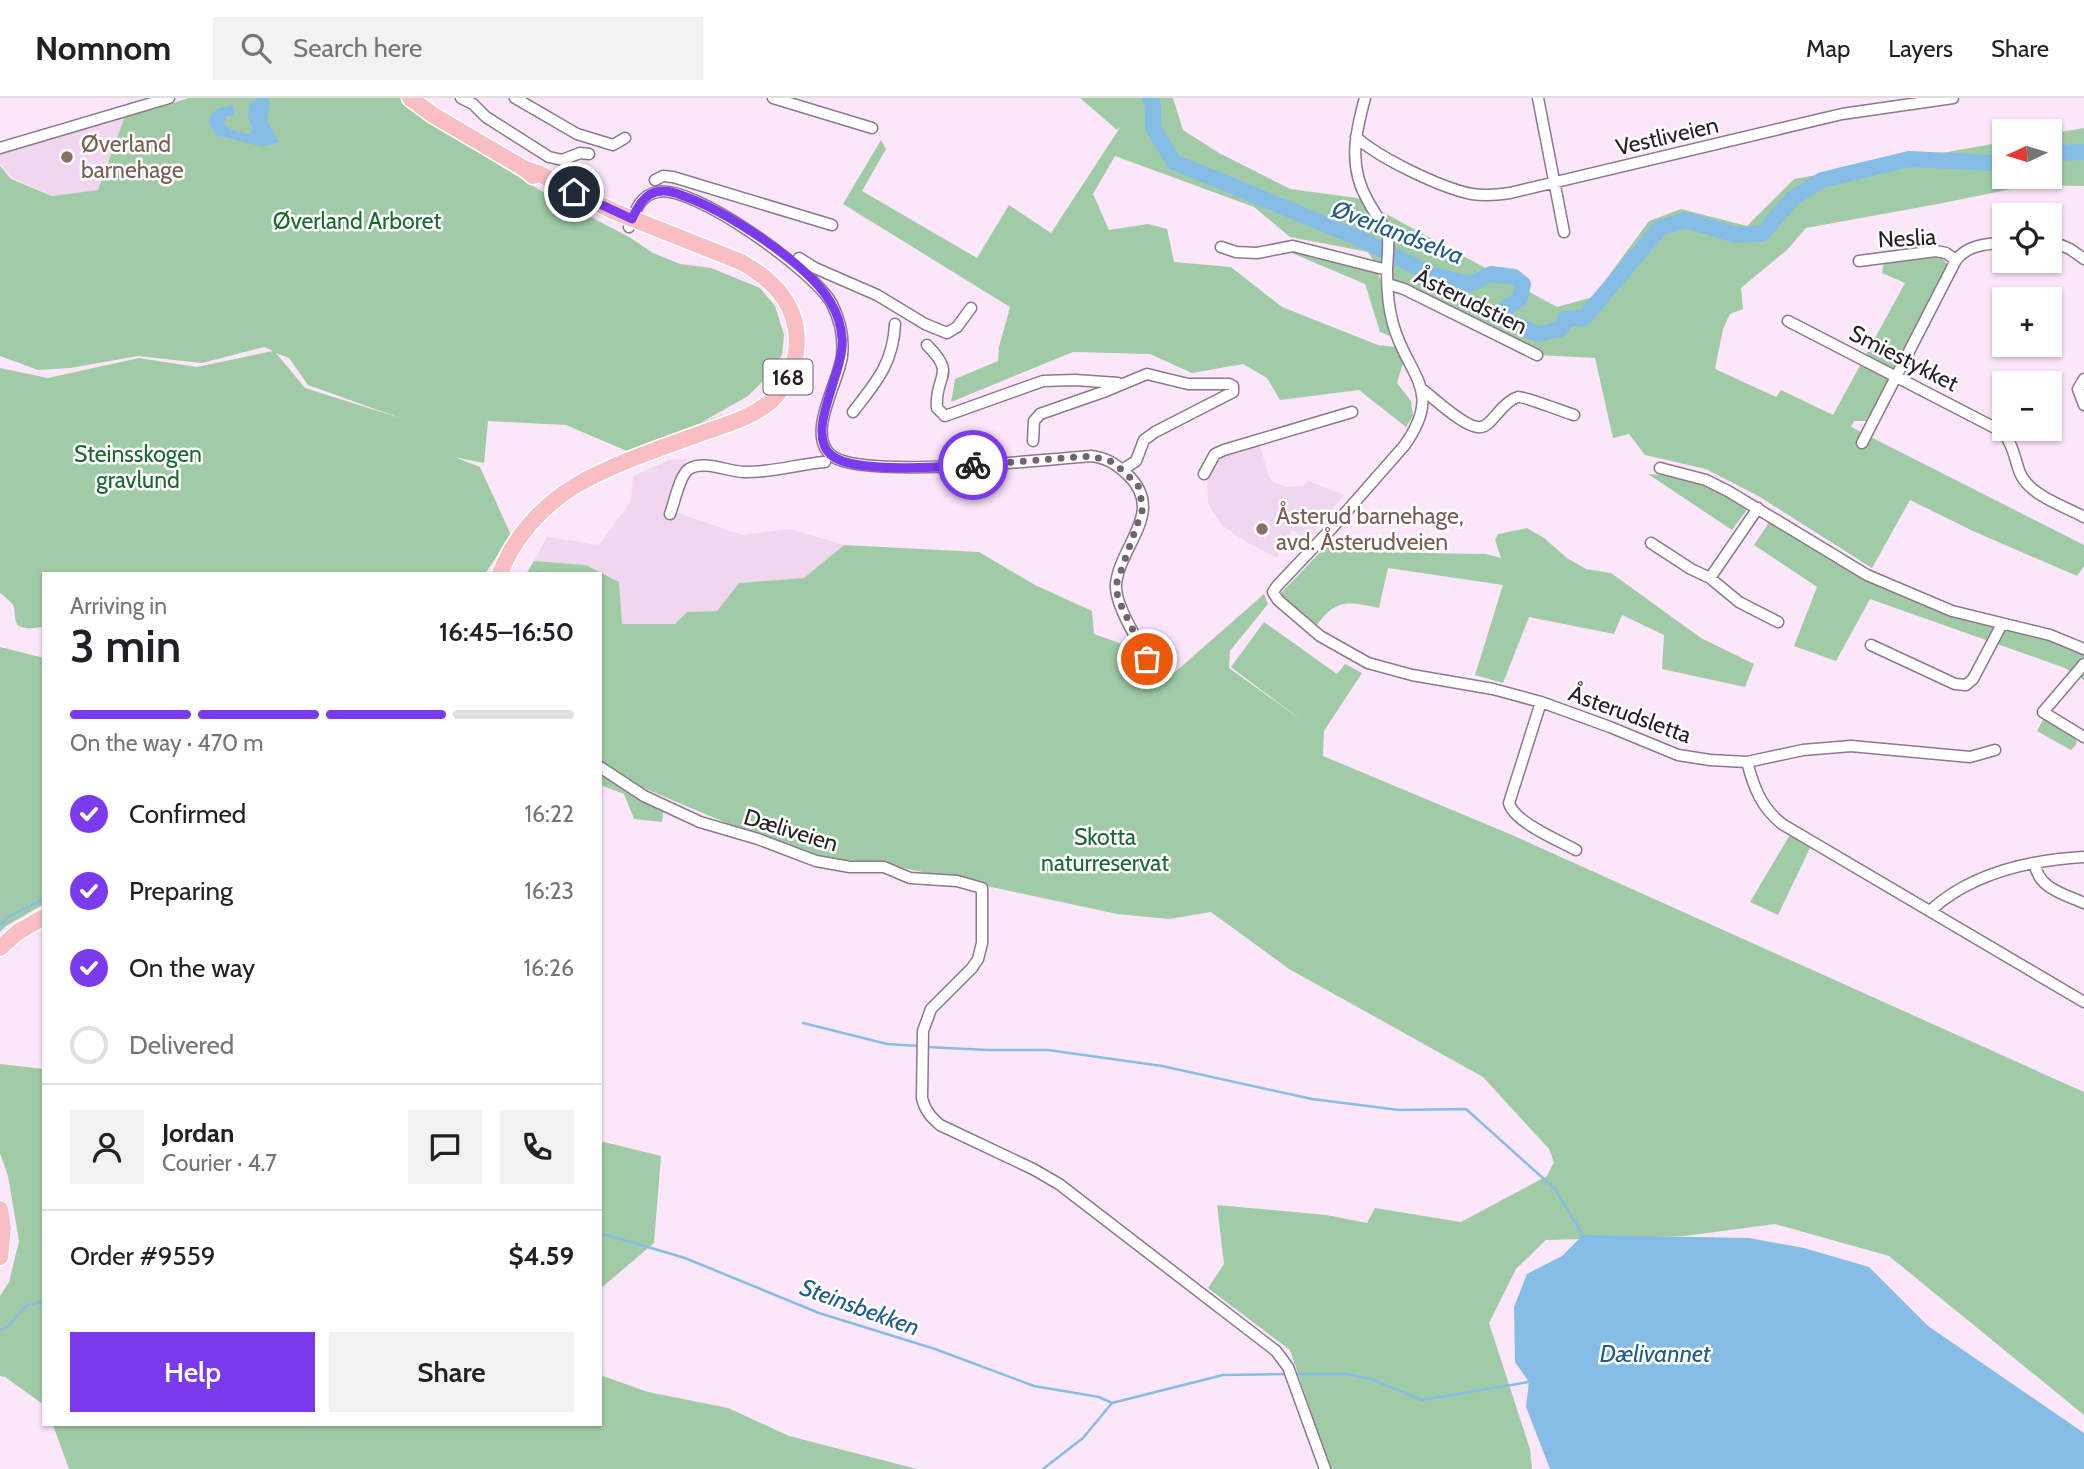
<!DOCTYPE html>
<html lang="en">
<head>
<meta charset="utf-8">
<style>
  :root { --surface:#fff; --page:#f2f2f2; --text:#202124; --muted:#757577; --line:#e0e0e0; --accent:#7c3aed }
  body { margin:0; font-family:Cabin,sans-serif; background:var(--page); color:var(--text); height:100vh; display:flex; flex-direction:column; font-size:26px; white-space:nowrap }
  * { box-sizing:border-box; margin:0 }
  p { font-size:23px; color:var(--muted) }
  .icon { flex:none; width:38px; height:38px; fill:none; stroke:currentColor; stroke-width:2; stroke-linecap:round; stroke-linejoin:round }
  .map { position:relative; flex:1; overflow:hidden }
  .side { position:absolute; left:42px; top:474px; width:560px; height:854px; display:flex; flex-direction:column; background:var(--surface); border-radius:0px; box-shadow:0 2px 5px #0004 }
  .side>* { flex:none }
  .needle { width:46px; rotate:266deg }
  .tools { position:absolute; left:1992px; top:21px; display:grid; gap:14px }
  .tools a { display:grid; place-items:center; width:70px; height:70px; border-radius:0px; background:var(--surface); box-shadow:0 2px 5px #0004; font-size:35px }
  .pin { position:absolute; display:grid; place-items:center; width:60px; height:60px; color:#fff; margin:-30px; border:4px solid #fff; border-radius:50%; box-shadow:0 2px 7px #0007 }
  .courier { position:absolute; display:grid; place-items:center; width:70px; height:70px; margin:-35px; border:5px solid #7c3aed; border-radius:50%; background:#fff; color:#222; box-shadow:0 2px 9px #0007 }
  .summary em { font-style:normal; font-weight:600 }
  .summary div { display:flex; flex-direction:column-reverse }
  .summary { display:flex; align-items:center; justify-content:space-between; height:119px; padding:0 28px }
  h1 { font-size:46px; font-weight:600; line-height:52px }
  .bar { display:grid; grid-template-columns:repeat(4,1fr); gap:10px 7px; align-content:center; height:84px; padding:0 28px }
  .bar i { height:9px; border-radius:5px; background:var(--line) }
  .bar .active { background:var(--accent) }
  .bar p { grid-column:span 4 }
  .line { display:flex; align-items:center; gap:18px; padding:0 28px; border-top:2px solid var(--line) }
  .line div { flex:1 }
  .round { display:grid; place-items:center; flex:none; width:74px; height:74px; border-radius:0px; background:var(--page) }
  ol { padding:0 28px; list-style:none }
  li { display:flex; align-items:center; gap:21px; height:77px }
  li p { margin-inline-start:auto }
  li .icon { padding:7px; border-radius:50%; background:var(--accent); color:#fff; stroke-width:4 }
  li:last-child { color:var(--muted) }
  li i { width:38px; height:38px; border:4px solid var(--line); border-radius:50% }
  .primary-button { display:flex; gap:14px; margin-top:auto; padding:14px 28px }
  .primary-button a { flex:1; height:80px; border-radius:0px; background:var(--accent); color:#fff; font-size:28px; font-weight:600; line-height:80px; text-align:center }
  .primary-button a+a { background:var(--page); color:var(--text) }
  header { display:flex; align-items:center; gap:42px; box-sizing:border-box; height:98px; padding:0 35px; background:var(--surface); border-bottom:2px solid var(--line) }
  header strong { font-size:33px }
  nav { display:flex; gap:38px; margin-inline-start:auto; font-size:24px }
  .search { width:490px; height:63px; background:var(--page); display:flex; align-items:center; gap:18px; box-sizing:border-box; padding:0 24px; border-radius:0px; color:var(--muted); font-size:26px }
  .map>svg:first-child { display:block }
</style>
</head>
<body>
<header>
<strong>Nomnom</strong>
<div class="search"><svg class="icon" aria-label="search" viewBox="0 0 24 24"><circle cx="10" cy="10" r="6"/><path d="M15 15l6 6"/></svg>Search here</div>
<nav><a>Map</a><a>Layers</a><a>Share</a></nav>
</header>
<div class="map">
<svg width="2084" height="1371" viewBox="0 0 2084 1371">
  <rect width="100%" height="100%" fill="#fce6fa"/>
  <path fill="#f1d6ef" d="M125,18L98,92L53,98L11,79L0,66V56Z
    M1259,344L1269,379L1274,385L1287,389L1303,388L1308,383L1344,397L1307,441L1292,432L1277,460L1246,444L1222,427L1208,405L1207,373L1217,359Z
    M687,361L675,414L742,437L790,431L844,447L804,480L739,485L717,513L687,514L675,526H621L619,484L586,467L534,463L547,439L599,447L631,403L633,378L669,362Z"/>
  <path fill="#a1cba7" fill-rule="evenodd" d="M189,0H401L419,18L543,94L629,139L653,155L680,166L711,170L760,190L775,208L784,237L782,257L767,279L748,298L702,324L733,313L627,353L566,327L488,323L484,365L454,359L480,369L511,437L485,476H44V529C37,529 32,531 26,530C11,529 17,516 13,507C9,502 5,499 0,495V270L48,280L139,260L197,269L273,253L264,249L202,265L138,258L70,270L38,272L0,258V68L11,81L52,98L98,92L125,18L151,5V12ZM276,255L289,260L308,287L400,320L305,290Z
    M1080,0H1173L1183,32L1219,55L1290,91L1357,100L1557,209L1593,199L1649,123L1681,111L1747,128L1794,81L2004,44V79H2049V36L2084,30V88L2031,87L1943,105L1806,130L1787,152L1741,190L1743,211L1730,216L1723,231L1715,271L1776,299L1781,292L1833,317L1905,185L1882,175L1884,164L1940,157L1948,167L1868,323H1854L1851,329L2084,447V468L2077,478L1973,433L1910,402L1872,470L1760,399L1706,371L1645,357L1629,336L1613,340L1595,260L1538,257L1386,183L1368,154L1290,139L1254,109L1115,58L1093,96L1109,132L1148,126L1167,131L1174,164L1231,169L1282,209L1378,247L1395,249L1403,265L1397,285L1411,303L1413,318L1406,329L1359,292L1280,302L1267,280L1243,266L1192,275L1150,256L1073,254L951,304L955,281L998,263L999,249L1010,209L843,106L881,42L886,51L862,93L977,160L1009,107L1051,135L1121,28L1117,32Z
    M1289,149L1375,170L1383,187L1390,238L1380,234L1365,186L1287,153Z
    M1648,376C1693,378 1711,386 1749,409L1732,432Z
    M1772,420L1877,486L2050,540L2084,557V582L2065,570L1870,501L1836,563L1794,548L1817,489L1754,447Z
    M1527,430L1544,440L1567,460L1586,471L1611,475L1701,540L1754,566L1745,589L1662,571L1664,537L1622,517L1614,536L1529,519L1503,585L1475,577L1503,487L1388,470L1379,510C1348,504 1337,500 1317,527L1280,496L1331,443L1343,444L1362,454L1486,456L1501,460L1495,442L1498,436Z
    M844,447L979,454L1035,487L1092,513L1094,536L1125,547L1141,568L1174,575L1264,496L1268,506L1230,553L1229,570L1304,624L1231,569L1264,524L1337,576L1345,566L1362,575L1324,633L1323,658L1512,737L2084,994V1317L1889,1158L1775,1126L1685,1138L1546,1142L1516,1171L1489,1225L1530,1351L1532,1371H1330L1290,1252L1208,1190L1224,1166L1217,1107L1326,1117L1367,1125L1375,1110L1461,1124L1547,1078L1554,1064L1549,1051L1483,979L1289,871L1211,814L1169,821L1117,816L876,764L837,762L802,757L639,688L600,667V476H526L534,463L586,467L619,484L622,526H675L687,514L717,513L739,485L804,480Z
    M0,549L44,560V806L6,828L0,834Z
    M2045,618L2077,639L2076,647L2071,652L2037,633Z
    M600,676L664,709L662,724L634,721L624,696L600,687Z
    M1791,735L1811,748L1778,817L1750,804Z
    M0,966L44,971V1307L5,1279L0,1278V1198L9,1184L19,1143L8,1078L0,1055Z
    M600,1043L661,1058L654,1145L600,1191Z
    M600,1277L648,1294L728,1310L789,1338L917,1371H69L53,1327L600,1326Z"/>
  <path fill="#85bde7" d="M258,0H267L270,6L267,22L279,44L263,49L216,37L209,25L210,18L217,11L233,7L235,17L226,19L224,25L231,32L249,36L253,31L248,20L249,7Z
    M1583,1137L1749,1140L1804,1150L1869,1169L1928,1228L2084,1335V1371H1550L1526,1309L1529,1284L1515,1264L1514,1209L1527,1176L1562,1158Z"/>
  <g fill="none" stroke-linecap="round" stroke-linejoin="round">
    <path stroke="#85bde7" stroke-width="2.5" d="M0,827L8,819L44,801
      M803,925L887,946L919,948
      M926,949L988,952H1048L1162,968L1312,1001L1399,1012L1466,1011L1555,1091L1583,1137
      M600,1135L685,1160L819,1215L935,1251L1034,1288L1099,1299L1112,1305
      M0,1232L7,1229L26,1208L44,1203
      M1294,1276H1347L1371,1281L1422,1302L1529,1284
      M1112,1305L1223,1277L1288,1276
      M1043,1371L1083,1340L1112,1305"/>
    <path stroke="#85bde7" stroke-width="16" d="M1150,0L1153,7V30L1174,64L1356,139L1433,177L1470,186L1491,176L1514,179L1523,186L1520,201L1504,211L1506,222L1537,236L1561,231L1565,221L1584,220L1660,130L1686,122L1736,137L1762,136L1793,100L1822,82L1909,61L1993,65L2004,63
      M2049,55L2084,54"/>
    <g stroke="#8c798b" stroke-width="13">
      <path id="minor" d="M461,0L473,6L486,19L549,59L562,62L580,55L589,56
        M515,0L577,36L613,47L625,40
        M773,0L872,30
        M1365,0C1355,36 1348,69 1368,103C1374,115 1385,127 1388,141C1389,151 1387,162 1387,173C1387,190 1388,209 1393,226C1407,278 1445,291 1404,348L1332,430L1277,488L1273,494L1278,502L1320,538L1368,565L1412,577L1493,591L1541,604L1610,629L1678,657L1710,662L1747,664C1754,690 1761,709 1782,726L2084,904
        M1538,0L1564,134
        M1356,39C1379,60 1441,90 1472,96C1485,98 1497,97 1510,95L1842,16L1953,0
        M0,50L169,0
        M655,82L663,78L673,79L832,127
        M629,129C635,114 639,98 657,94C692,85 815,174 832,206C840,222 844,240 842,258C839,284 805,337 832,358C862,381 1046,362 1091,358C1107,360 1116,366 1128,377C1166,414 1120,447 1116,486C1114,506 1138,542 1147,560
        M2049,142L2070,151L2084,161
        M1221,149L1236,154L1257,155L1293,148L1387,172
        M799,160L815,170L877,197L925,226L947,235L957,229L971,210
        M1859,163L1936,153L1946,155L1956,162
        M1388,186L1404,191L1537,257
        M1788,223L2003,334C2014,349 2014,359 2020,375C2029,397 2064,408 2084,419
        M927,247C958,278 934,277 937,310L945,318L1043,283L1075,282L1118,285
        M2084,281L2078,291L2084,307
        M1423,292C1435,301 1467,332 1481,329C1488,328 1492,321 1497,316C1502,310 1510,301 1518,299C1523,298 1564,314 1574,317
        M853,314C876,284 893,266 895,226
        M1033,343L1034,323L1040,316L1106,293L1147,276L1188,286H1229L1233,288V294L1155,334L1144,342L1136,363L1122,372
        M1862,345L1956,162C1969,146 1985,147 2004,144
        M1660,370L1706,382L1728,393L1867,477L1952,513L2050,537L2084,551
        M1204,376L1215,356L1224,352L1352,314
        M670,416C674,406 680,376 689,371C703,362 727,373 743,374C771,375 798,366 825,364
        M1651,445L1691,471L1710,480L1758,410
        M1710,480L1739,504L1778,524
        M1871,547L1955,586L1966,587L1973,581L2002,526
        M2084,566L2043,614L2084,639
        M1541,604L1509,705C1514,724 1558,742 1576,752
        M1747,664L1803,652L1851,648L1970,659L1995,652
        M600,669L644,698L700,724L758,741L816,763L850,769H884L910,780L957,783L982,790V845L978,861L972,870L931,911L923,933L922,1000C925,1013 931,1019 940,1027L1033,1071L1059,1086L1276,1253L1288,1269L1325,1371
        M2035,765C2037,790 2064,796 2084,805
        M1931,812C1972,775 2030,762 2084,759"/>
    </g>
    <g stroke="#fff" stroke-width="19">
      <path id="primary" d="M410,0L433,17L525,71L533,78
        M500,476C513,440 542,408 575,388C612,366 661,350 702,335C725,327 751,320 770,304C790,286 800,257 796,231C791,199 768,179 741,164L613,113L538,75L525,71
        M0,850L18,834L44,819
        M0,1111L3,1130L0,1159"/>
    </g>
    <use href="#minor" stroke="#fff" stroke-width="10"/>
    <use href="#primary" stroke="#f9bec4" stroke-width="16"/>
  </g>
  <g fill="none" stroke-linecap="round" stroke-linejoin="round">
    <path stroke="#706470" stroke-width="7" stroke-dasharray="0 12.6" d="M973,367L1091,358L1113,364L1138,387L1143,410L1116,487L1118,501L1147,561"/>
    <path stroke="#7c3aed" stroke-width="9" d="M574,94L632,121C642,98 654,86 681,97C724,112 808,165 831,205C837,215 841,228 842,240C846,272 804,334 831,357C853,376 943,369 973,367"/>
  </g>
  <g fill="#8d6e63" stroke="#fff" stroke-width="2.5">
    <circle cx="67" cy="59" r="7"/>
    <circle cx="1262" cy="431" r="7"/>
  </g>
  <g text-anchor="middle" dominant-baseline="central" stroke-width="5" stroke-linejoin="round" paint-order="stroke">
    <rect fill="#fff" stroke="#666266" stroke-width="2" x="763.5" y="261.5" width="49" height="35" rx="5"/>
    <g font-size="21" font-weight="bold" fill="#251e25">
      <text x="788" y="279">168</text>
    </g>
    <g font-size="23" fill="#251e25" stroke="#fff">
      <text transform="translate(1667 38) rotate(-13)">Vestliveien</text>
      <text transform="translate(1907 140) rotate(-3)">Neslia</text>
      <text transform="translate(1471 203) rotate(26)">Åsterudstien</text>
      <text transform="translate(1904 260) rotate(27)">Smiestykket</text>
      <text transform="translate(1630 616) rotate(20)">Åsterudsletta</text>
      <text transform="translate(791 732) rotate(17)">Dæliveien</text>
    </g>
    <g font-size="23" fill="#785e54" stroke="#fff" text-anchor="start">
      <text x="81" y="46">Øverland<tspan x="81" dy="26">barnehage</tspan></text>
      <text x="1276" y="418">Åsterud barnehage,<tspan x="1276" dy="26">avd. Åsterudveien</tspan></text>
    </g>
    <g font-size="23" fill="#1b6831" stroke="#fff">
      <text x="357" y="123">Øverland Arboret</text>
      <text x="138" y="356">Steinsskogen<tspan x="138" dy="26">gravlund</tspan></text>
      <text x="1105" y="739">Skotta<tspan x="1105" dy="26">naturreservat</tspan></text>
    </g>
    <g font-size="24" font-style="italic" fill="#1f5d86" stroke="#fff">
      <text transform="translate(1398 134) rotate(21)">Øverlandselva</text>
      <text transform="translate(860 1209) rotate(20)">Steinsbekken</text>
      <text x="1655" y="1255">Dælivannet</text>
    </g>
  </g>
</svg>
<div class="tools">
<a><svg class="needle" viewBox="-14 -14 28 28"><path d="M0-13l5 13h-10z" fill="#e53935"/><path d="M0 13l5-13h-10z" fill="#757577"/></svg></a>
<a><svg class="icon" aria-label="locate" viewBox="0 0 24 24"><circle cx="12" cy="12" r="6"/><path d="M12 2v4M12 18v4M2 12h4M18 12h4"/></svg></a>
<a>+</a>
<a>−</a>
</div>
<div class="pin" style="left:1147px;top:561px;background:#ea580c"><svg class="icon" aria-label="bag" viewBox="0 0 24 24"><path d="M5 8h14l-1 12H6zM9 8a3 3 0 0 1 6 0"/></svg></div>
<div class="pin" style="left:574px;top:94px;background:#1f2937"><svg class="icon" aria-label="home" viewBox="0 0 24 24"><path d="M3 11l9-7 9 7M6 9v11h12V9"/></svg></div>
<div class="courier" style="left:973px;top:367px"><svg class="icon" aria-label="bike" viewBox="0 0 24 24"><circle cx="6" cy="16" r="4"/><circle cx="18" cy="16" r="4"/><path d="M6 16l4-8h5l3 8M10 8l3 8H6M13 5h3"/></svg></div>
<section class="side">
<div class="summary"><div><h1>3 min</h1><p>Arriving in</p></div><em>16:45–16:50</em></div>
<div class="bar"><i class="active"></i><i class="active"></i><i class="active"></i><i></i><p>On the way · 470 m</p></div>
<ol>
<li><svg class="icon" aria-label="check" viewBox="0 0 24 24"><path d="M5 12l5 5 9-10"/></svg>Confirmed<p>16:22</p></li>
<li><svg class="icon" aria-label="check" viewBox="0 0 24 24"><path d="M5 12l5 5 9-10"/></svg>Preparing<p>16:23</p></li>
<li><svg class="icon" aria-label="check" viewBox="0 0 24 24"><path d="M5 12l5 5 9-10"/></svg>On the way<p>16:26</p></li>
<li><i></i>Delivered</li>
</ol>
<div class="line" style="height:126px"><a class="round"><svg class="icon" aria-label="person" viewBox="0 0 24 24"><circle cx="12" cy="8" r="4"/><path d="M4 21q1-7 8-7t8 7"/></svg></a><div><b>Jordan</b><p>Courier · 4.7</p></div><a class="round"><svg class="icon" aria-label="chat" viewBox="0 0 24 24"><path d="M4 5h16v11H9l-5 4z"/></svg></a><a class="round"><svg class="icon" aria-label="phone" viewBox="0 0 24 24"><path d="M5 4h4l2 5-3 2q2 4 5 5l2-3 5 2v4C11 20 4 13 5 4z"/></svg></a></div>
<div class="line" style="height:91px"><div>Order #9559</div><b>$4.59</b></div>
<div class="primary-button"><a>Help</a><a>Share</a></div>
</section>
</div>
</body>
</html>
